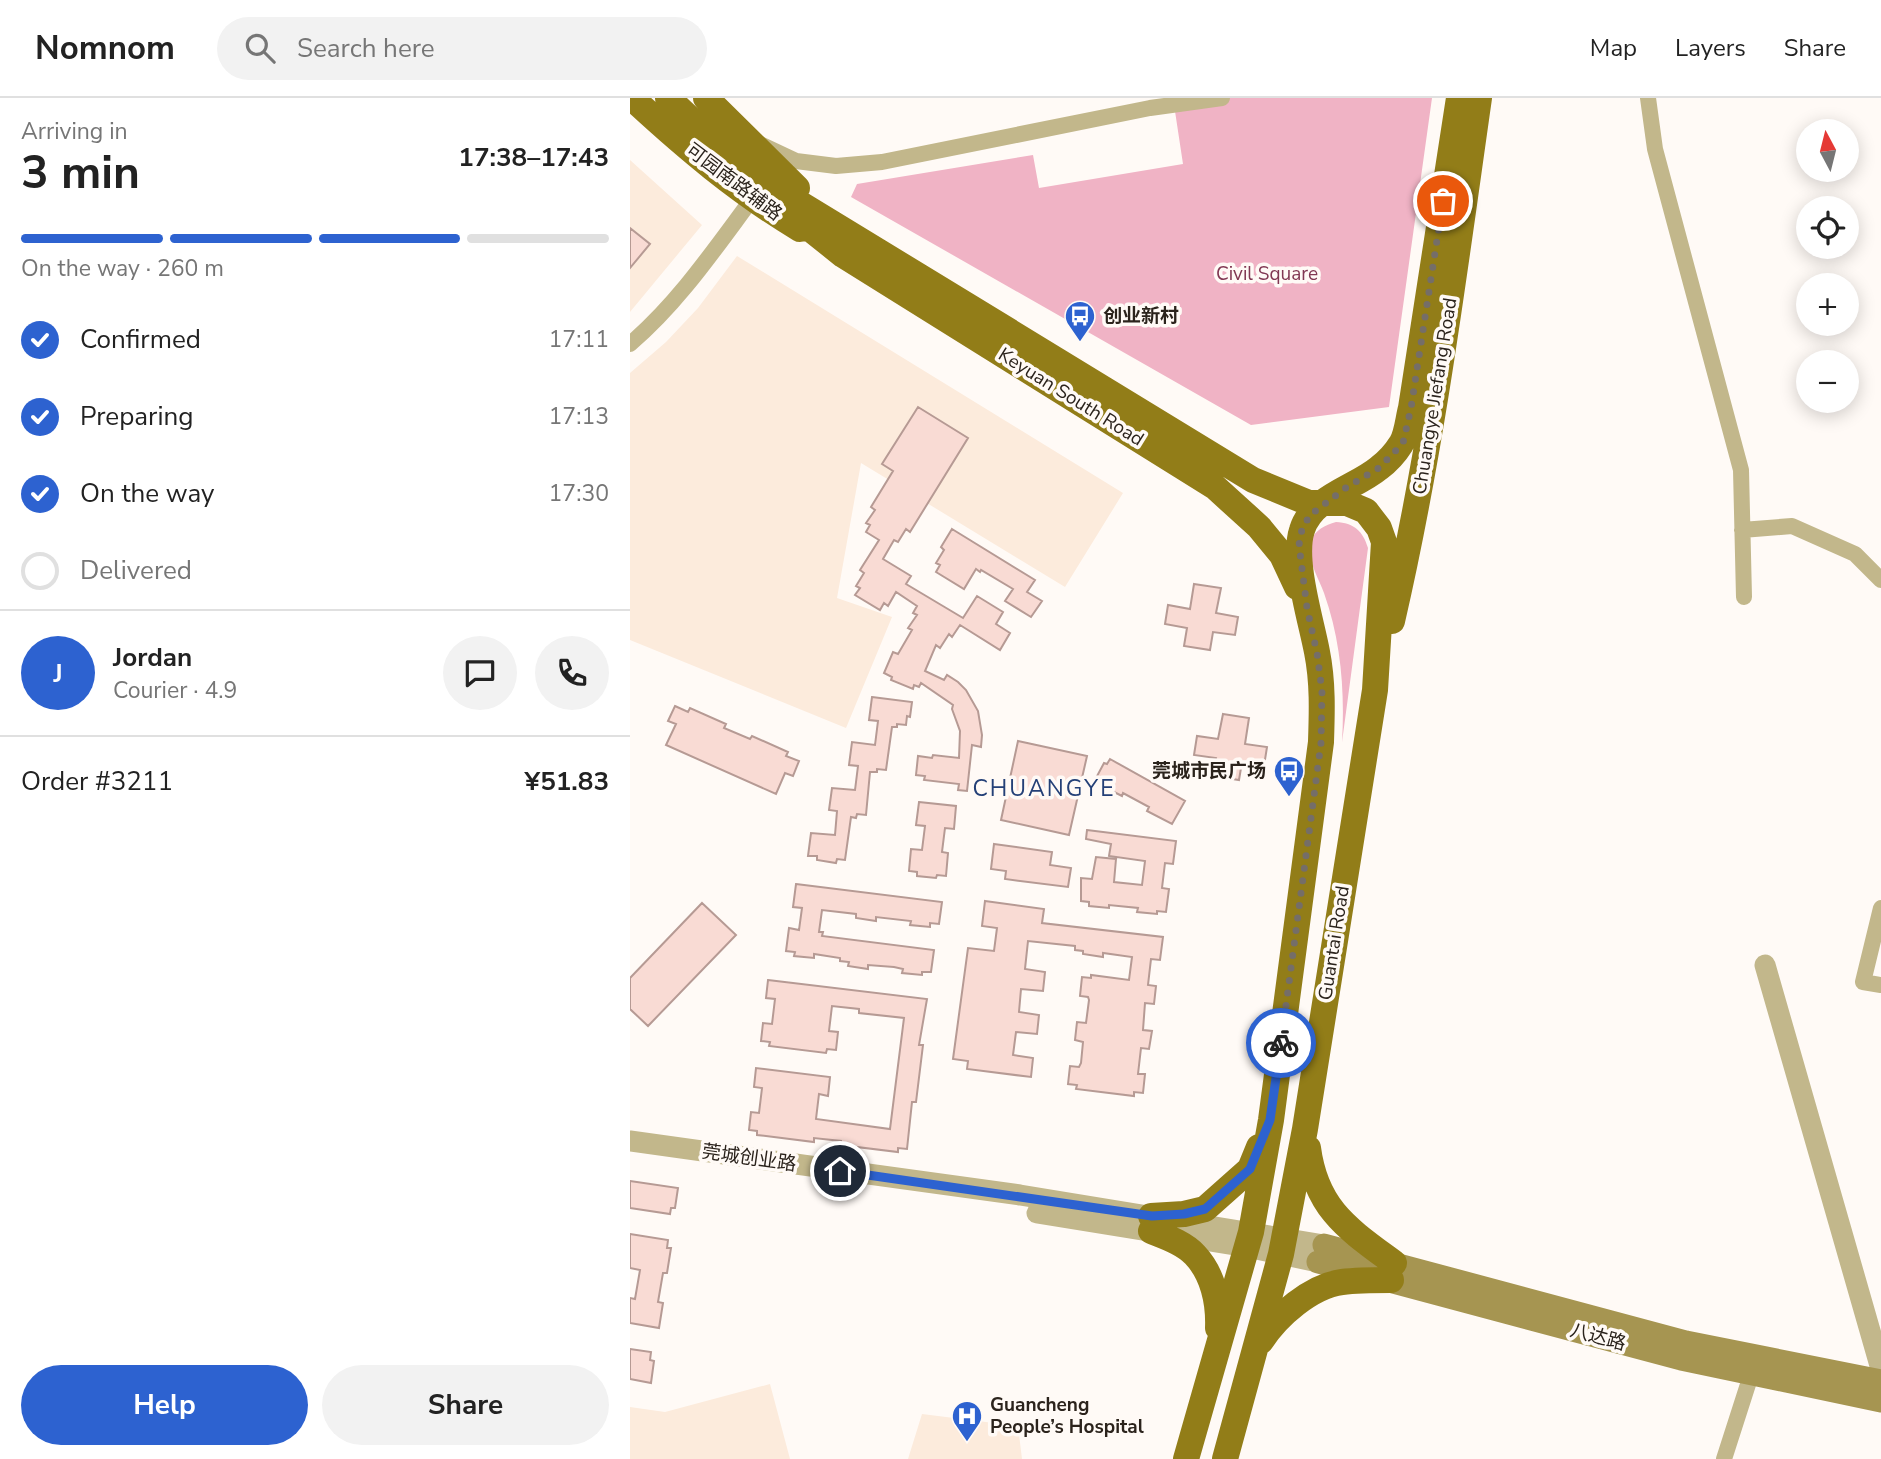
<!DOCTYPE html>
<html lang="en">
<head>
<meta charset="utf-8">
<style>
  :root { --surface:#fff; --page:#f2f2f2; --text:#222; --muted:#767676; --line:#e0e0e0; --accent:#2d62d0 }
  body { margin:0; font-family:"Nunito Sans","Noto Sans SC",sans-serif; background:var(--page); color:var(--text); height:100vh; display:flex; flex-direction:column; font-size:26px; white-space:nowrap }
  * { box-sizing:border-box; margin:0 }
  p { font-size:23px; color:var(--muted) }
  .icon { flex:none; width:38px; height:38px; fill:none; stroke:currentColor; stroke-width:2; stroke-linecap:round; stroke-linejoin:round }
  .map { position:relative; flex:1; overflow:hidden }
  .side { display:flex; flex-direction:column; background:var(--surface); width:630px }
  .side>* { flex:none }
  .needle { width:46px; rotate:353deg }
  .fabs { position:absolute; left:1166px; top:21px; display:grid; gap:14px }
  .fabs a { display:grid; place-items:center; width:63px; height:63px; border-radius:50%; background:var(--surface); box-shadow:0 4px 18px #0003; font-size:35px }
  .pin { position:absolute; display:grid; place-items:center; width:60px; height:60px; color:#fff; margin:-30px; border:4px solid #fff; border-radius:50%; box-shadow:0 2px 7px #0007 }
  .courier { position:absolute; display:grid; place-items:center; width:70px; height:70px; margin:-35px; border:5px solid #2d62d0; border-radius:50%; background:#fff; color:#222; box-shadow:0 2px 9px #0007 }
  .overview em { font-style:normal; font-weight:700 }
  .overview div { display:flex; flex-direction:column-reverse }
  .overview { display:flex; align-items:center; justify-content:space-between; height:119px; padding:0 21px }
  h1 { font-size:46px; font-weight:700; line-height:52px }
  .bar { display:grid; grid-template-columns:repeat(4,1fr); gap:10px 7px; align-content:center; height:84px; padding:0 21px }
  .bar i { height:9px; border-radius:5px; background:var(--line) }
  .bar .on { background:var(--accent) }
  .bar p { grid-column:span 4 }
  .line { display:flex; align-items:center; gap:18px; padding:0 21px; border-top:2px solid var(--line) }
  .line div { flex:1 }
  .round { display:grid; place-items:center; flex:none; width:74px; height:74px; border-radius:37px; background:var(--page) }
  ol { padding:0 21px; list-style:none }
  li { display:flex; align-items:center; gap:21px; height:77px }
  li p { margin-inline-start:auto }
  li .icon { padding:7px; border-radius:50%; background:var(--accent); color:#fff; stroke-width:4 }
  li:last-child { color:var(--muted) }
  li i { width:38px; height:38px; border:4px solid var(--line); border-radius:50% }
  .button { display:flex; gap:14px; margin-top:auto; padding:14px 21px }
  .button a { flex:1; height:80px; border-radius:42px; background:var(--accent); color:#fff; font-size:28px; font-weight:700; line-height:80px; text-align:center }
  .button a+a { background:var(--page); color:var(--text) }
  header { display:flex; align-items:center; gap:42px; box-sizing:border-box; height:98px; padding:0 35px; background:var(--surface); border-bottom:2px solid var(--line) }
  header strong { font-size:33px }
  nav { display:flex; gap:38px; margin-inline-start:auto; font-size:24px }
  .search { width:490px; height:63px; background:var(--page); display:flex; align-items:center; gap:18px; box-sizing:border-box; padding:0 24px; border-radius:38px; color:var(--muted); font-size:26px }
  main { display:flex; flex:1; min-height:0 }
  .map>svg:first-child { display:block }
</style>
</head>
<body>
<header>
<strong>Nomnom</strong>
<div class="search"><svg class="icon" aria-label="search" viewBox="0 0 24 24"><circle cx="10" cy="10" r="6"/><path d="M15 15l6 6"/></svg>Search here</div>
<nav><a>Map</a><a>Layers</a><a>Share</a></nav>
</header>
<main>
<section class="side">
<div class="overview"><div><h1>3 min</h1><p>Arriving in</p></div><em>17:38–17:43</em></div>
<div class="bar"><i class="on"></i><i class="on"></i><i class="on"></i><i></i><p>On the way · 260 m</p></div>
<ol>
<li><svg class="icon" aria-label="check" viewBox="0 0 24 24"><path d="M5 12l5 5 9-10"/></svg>Confirmed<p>17:11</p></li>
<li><svg class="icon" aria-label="check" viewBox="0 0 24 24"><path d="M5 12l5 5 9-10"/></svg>Preparing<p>17:13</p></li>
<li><svg class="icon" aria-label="check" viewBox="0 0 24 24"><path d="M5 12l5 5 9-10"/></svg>On the way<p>17:30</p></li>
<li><i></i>Delivered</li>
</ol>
<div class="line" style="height:126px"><b class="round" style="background:var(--accent);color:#fff">J</b><div><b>Jordan</b><p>Courier · 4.9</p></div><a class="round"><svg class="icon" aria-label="chat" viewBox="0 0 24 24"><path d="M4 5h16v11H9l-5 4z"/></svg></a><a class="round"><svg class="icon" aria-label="phone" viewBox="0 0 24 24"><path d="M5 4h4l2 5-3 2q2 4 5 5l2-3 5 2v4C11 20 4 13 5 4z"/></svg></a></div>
<div class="line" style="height:91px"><div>Order #3211</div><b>¥51.83</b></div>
<div class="button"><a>Help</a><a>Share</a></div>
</section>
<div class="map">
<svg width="1251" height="1361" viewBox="0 0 1251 1361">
  <rect width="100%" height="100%" fill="#fffaf6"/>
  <path fill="#fcebdc" d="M0,62L72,127L0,214Z
    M107,158L493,395L435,489L231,365L207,500L262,519L216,630L0,542V275L36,244L68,210Z
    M140,1286L160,1361H0V1309L35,1314Z
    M292,1316L388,1328L392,1361H278Z"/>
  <path fill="#f0b3c5" d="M543,0H802L759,309L621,327L221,99L227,86L403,57L409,90L553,66Z
    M706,424C724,425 733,433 738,450L712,644C715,593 711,543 694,495C688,479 676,460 681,443C685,432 695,427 706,424Z"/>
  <path fill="#f9dbd4" stroke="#b69a94" stroke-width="2" d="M0,130L20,146L0,170Z
    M288,309L338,340L280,434L276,431L268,444L264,442L253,461L281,478L276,486L333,520L347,498L373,514L366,526L380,535L370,552L330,527L322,539L319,536L310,550L306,547L295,573L314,582L317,577L328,584L336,592L348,613L352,637L351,649L342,647L337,693L328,692L329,686L294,682L295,678L286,677L288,658L302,660L303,657L329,660L330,633L322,611L323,607L291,585L289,589L284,587L283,591L261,582L262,579L254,575L263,554L268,556L282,532L278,530L287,517L283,515L287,508L266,494L258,508L254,505L250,512L225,497L230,490L226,488L234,475L230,472L249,442L236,434L240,427L236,425L245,412L241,409L263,373L252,366Z
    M322,431L405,482L397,494L412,503L401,519L375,503L383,491L351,472L350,474L346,471L334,491L306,474L310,467L306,465L314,452L311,449Z
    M564,486L591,490L586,515L608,519L605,537L583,534L580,552L554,548L557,530L535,526L538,507L560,511Z
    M242,599L282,604L280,619L277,618L276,627L267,626V629H262L256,672L247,671V674H240L236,717L227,716L226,720L221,719L215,762L207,761L206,765L187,762V758H178L181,735L205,737L207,713L199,712L202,690L225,692L228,668L219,667L222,644L245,647L248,623L239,622Z
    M45,608L58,614L60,610L96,626L94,630L120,641L122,638L158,654L156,658L169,663L163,678L155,675L146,696L36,647L46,626L38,623Z
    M593,616L619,620L615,646L637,649L634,668L612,664L609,682L583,678L586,660L564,657L567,638L588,641Z
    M388,643L457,658L439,737L371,722Z
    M480,661L555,703L542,726L517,713L519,709L493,695L492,698L474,689L476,685L466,680L474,665L477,666Z
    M289,704L326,708L324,731L315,730L312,754L318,755L316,778L307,777L306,780L287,778V774L279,773L281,751L292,752L295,728L286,727Z
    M457,732L546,743L543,766L535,765L532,790L539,791L536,814L527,813V816L507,814L508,810L479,807V810L459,808V804L451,803V780L462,781L466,759L486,761L484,784L512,787L515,763L479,758L481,746L456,741Z
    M364,746L422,754L420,767L441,770L438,789L375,781L376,773L361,771Z
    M166,786L312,804L309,826L300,825V829L280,827L281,823L246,819V823L226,820V816L192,812L189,834H193L192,838L304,852L301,874H292V877L272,875L273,871L264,869L238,867V871L218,868L219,864L210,863V860L184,856V860L164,858L165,854L156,853L159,830L169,832L172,810L163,809Z
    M355,803L414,811L412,825L533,839L530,862L521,861L518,887L526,888L524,906L515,905L513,932L522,933L519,951L511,950L508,976H515L513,995L504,994V998L446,991L447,987L438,986L440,968L449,969L451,965L453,944L445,942L447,924L456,925L459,902L458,899L450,898L452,879L461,880V877L499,882L502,859L473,855V859L453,856V853L445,852V848L398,843L395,871L415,874L413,893L391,891L389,914L409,917L407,936L386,934L383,957L403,960L401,979L337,971L338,963L323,961L338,850L364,853L367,830L352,828Z
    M72,805L106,837L18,928L0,911V880Z
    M138,882L297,901L289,947H293L286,1004H282L277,1051L268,1050V1054L211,1047V1043L184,1040V1044L127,1037V1033L119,1032L121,1014L129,1015L132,990L124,989L126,970L200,979L198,998L189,996L186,1021L260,1031L274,920L229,915V911L202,908L199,933L208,934L206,952L197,951L196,955L139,948L140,944L131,943L133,925L142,926L145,901L136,900Z
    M0,1083L48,1090L45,1110H41L40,1116L0,1110Z
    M0,1136L38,1142L37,1150H41L37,1175H33L28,1204L33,1205L29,1230L0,1225V1200L5,1201L10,1172L0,1170Z
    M0,1251L21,1254L20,1262L24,1263L21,1285L0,1281Z"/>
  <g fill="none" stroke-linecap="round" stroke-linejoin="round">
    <path stroke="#c2b78b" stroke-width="16" d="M1018,0L1025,51L1111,372L1114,499
      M132,47L166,63L206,68L252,64L520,10L592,0
      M0,246C48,205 84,152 122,101
      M1112,432L1162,428L1225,456L1251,482
      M1251,810L1233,884L1251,887
      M1094,1361L1121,1277"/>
    <path stroke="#c2b78b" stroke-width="21" d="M1135,867L1251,1271
      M0,1043L390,1097L694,1147
      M407,1115L617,1149L688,1164"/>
    <path stroke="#a69551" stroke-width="23" d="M694,1147L1056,1244L1251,1283
      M688,1164L1051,1261L1251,1303"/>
    <path stroke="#927d18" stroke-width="26" d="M2,0C55,49 108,94 170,131
      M38,0L127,84
      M76,0L167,90
      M115,72L623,382L679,405H717L736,413L749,430L754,444L745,592L675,1031L651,1156L595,1361
      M158,113L213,157L585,389L629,429L652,457L667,489
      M762,523C802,350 824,175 849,0
      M678,1050C686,1111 718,1131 764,1165
      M521,1118L554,1116L575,1111L620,1071L629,1049
      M521,1133C536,1139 554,1145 565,1157C583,1176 589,1204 588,1230
      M631,1243C647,1218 681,1188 712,1184C728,1182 745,1182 761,1182
      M556,1361L621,1134L641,1022L691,644C692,614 693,584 687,554C681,522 662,462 672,432C682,399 725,390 749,370C757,364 766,354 771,346C777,337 778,321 781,310L829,0"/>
  </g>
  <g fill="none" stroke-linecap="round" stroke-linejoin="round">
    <path stroke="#756e68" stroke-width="7" stroke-dasharray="0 12.6" d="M651,945L691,645L692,593L687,555L677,510L669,447L672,431L680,417L717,389L749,370L773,345L781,310L813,103"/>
    <path stroke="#2d62d0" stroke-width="9" d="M210,1073L522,1118L554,1116L575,1111L620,1071L640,1022L651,945"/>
  </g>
  <defs>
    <g id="bus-pin" transform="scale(1.575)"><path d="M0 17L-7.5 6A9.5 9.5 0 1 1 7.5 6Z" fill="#2d62d0" stroke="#fffaf6"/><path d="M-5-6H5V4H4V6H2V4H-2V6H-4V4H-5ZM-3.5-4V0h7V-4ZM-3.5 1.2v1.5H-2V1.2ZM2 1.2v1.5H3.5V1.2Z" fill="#fff"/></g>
    <g id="hospital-pin" transform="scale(1.575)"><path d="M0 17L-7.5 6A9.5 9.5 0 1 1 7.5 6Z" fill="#2d62d0" stroke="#fffaf6"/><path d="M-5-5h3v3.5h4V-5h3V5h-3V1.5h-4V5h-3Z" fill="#fff"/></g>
  </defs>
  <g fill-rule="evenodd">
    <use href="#bus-pin" x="450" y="218"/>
    <use href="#bus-pin" x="659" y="673"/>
    <use href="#hospital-pin" x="337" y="1318"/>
  </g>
  <g text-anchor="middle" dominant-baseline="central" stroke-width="7" stroke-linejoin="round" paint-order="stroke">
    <g font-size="19" fill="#2b231c" stroke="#fffaf6">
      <text transform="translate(104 84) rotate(37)">可园南路辅路</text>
      <text transform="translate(805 298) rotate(-81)">Chuangye Jiefang Road</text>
      <text transform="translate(441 299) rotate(32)">Keyuan South Road</text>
      <text transform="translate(704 845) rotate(-81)">Guantai Road</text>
      <text transform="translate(119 1060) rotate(8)">莞城创业路</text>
      <text transform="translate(968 1239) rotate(15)">八达路</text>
    </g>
    <g font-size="19" fill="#813853" stroke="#fffaf6">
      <text x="637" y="176">Civil Square</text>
    </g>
    <g font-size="19" font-weight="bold" fill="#2b231c" stroke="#fffaf6" text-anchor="start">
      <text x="473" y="218">创业新村</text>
      <text x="636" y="673" text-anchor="end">莞城市民广场</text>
      <text x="360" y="1307">Guancheng<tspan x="360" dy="22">People’s Hospital</tspan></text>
    </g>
    <g font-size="23" letter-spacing="2" fill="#244077" stroke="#fffaf6">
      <text x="414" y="690">CHUANGYE</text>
    </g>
  </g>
</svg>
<div class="fabs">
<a><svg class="needle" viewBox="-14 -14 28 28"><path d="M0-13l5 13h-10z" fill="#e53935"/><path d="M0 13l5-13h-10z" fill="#767676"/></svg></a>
<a><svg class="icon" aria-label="locate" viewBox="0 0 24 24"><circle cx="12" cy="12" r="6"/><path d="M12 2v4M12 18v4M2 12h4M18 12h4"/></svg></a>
<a>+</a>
<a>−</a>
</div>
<div class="pin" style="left:813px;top:103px;background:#ea580c"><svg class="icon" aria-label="bag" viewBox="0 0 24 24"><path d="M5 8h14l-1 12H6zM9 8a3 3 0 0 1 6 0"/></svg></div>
<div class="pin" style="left:210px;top:1073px;background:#1f2937"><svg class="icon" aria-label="home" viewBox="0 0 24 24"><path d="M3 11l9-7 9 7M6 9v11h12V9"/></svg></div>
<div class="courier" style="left:651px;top:945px"><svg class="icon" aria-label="bike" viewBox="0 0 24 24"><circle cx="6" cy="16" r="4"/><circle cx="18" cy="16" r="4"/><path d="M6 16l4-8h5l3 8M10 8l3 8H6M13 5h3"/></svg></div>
</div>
</main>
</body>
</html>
